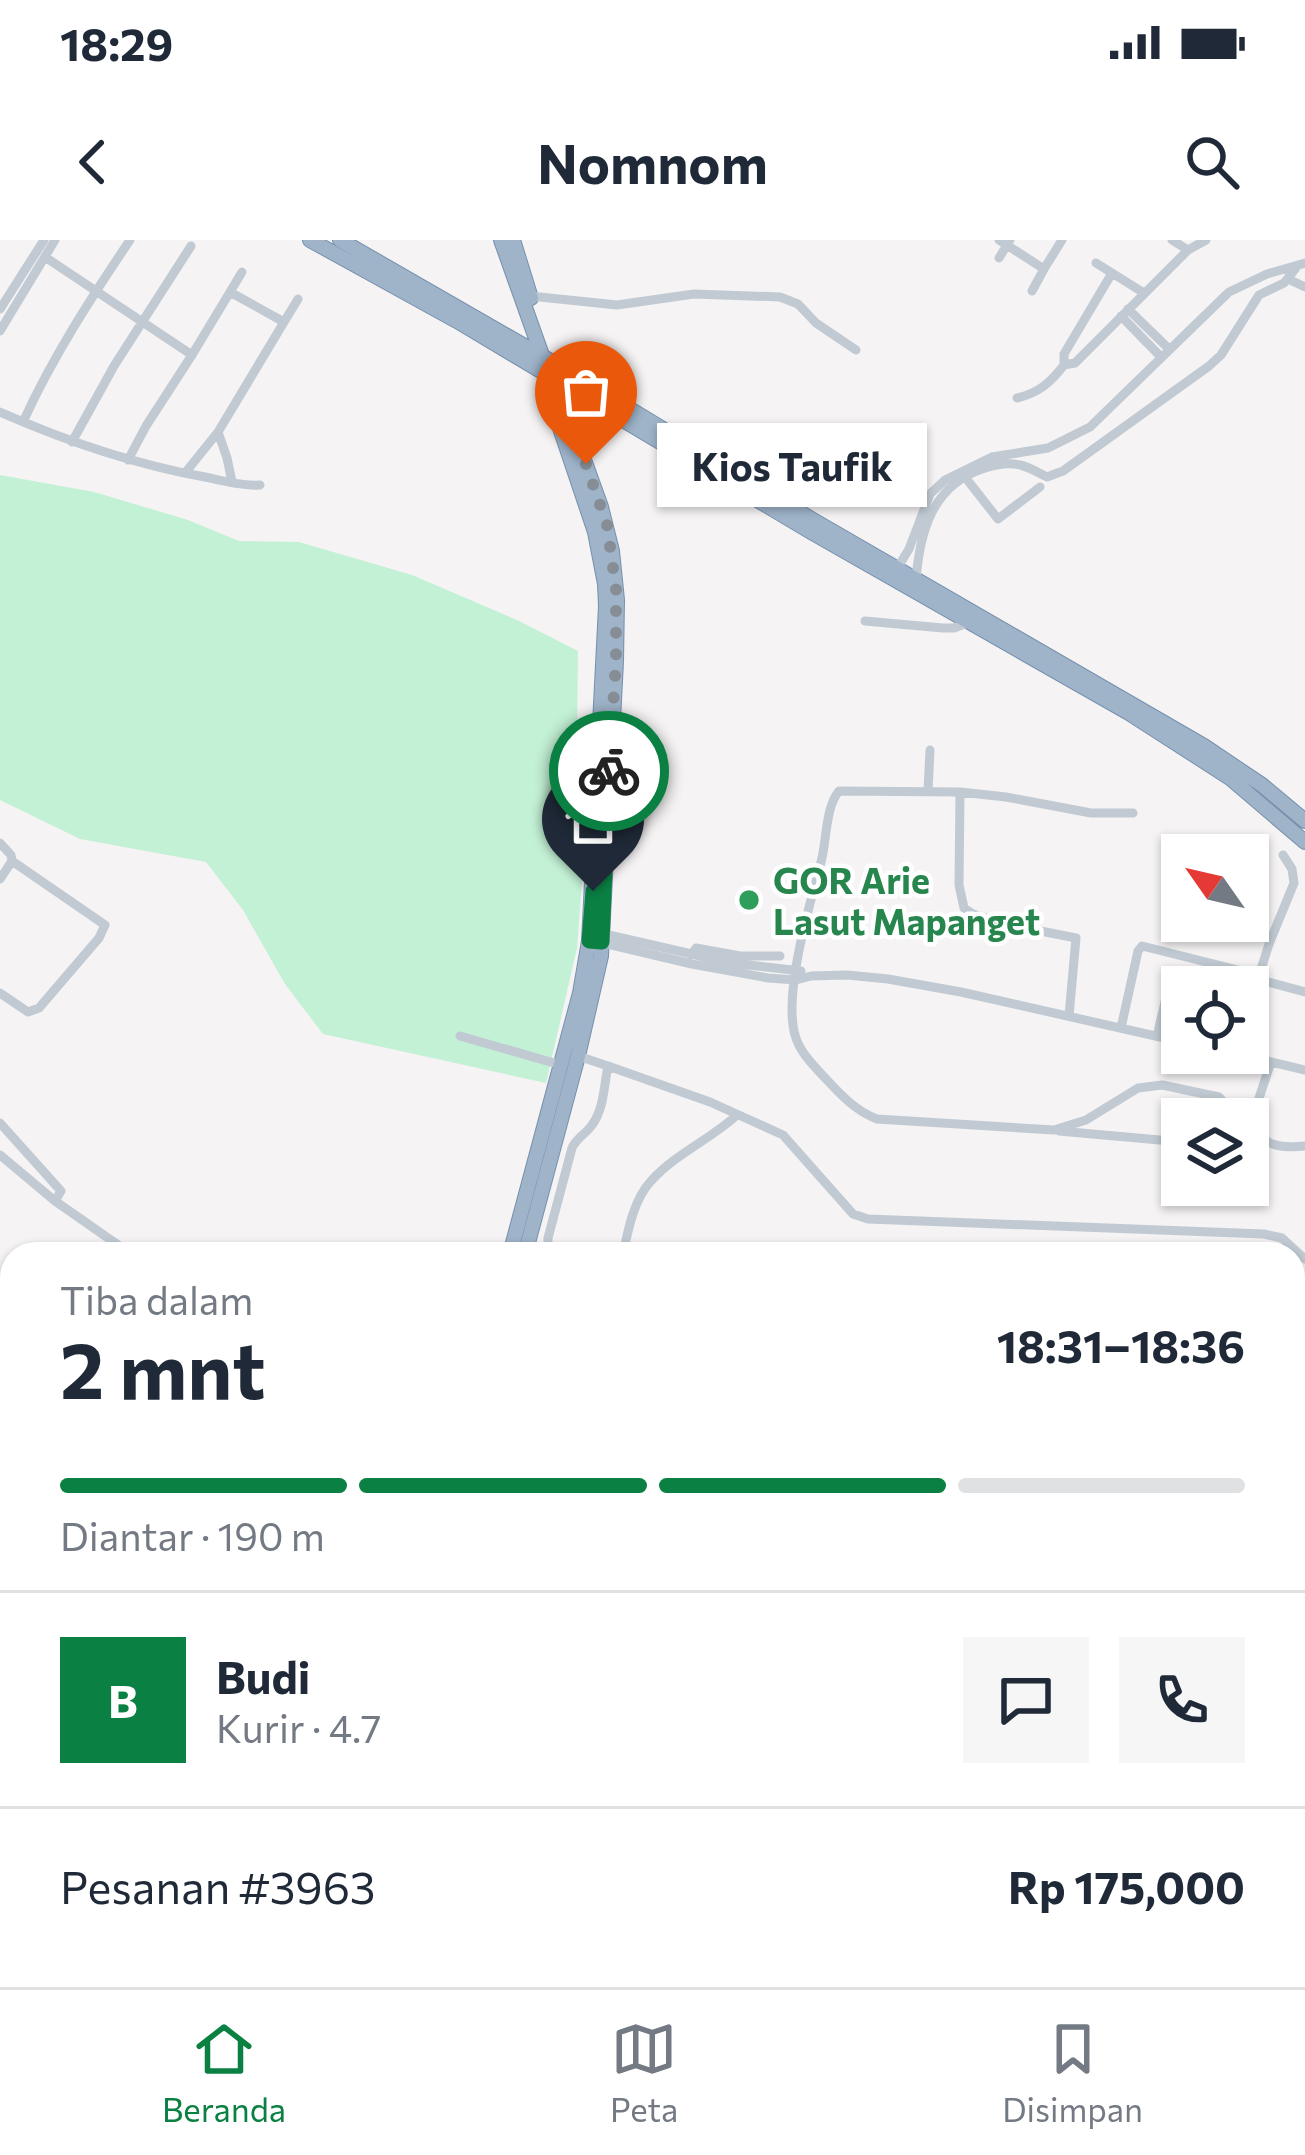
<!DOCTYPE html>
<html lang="id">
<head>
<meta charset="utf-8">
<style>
  :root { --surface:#fff; --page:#f6f6f7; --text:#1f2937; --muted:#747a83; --line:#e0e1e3; --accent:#0b8043 }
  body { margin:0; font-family:Commissioner,sans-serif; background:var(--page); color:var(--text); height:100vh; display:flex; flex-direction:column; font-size:45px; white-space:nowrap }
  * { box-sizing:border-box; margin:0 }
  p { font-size:39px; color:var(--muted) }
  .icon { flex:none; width:66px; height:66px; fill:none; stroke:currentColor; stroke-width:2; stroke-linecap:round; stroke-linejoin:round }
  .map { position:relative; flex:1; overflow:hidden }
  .side { position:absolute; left:0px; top:1002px; width:1305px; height:747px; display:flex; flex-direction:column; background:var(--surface); border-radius:36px 36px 0 0; box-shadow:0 3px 9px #0004 }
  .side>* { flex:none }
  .needle { width:78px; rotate:304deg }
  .fabs { position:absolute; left:1161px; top:594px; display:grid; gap:24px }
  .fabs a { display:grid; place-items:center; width:108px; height:108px; border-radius:0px; background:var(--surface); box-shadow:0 3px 9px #0004; font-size:60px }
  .pin { position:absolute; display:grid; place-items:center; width:102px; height:102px; color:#fff; margin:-123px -51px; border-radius:50% 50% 50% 0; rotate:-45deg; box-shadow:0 0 12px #0007 }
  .pin .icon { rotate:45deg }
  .courier { position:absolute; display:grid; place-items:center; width:120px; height:120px; margin:-60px; border:9px solid #0b8043; border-radius:50%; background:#fff; color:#222; box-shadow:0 3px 15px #0007 }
  .bubble { position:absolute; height:84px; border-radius:0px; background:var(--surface); box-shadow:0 3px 9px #0004; font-size:39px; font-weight:700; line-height:84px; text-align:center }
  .overview em { font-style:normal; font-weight:700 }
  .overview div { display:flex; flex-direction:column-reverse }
  .overview { display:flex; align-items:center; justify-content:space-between; height:204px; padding:0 60px }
  h1 { font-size:78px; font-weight:700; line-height:90px }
  .bar { display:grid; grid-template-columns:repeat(4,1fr); gap:18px 12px; align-content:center; height:144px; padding:0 60px }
  .bar i { height:15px; border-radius:9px; background:var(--line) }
  .bar .on { background:var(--accent) }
  .bar p { grid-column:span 4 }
  .line { display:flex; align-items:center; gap:30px; padding:0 60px; border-top:3px solid var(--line) }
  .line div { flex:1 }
  .round { display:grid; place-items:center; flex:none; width:126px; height:126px; border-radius:0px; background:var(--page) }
  .status { display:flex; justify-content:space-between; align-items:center; height:84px; padding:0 60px; background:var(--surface); direction:ltr }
  .status svg { height:33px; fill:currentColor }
  header { display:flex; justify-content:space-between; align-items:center; height:156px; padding:0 60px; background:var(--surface); font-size:54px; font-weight:700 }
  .tab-bar { display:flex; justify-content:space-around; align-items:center; height:168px; border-top:3px solid var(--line); background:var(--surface); font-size:33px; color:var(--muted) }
  .tab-bar a { display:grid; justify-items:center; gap:6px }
  .tab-bar .on { color:var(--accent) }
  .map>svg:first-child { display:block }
</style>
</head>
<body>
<div class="status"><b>18:29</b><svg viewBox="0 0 49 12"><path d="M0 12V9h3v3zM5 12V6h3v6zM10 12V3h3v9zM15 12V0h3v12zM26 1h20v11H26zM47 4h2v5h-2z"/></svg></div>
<header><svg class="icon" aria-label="back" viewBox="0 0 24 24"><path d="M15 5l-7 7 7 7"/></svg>Nomnom<svg class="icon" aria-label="search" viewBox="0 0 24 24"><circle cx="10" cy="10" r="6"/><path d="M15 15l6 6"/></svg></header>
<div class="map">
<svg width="1305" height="1747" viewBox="0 0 1305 1747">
  <rect width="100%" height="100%" fill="#f5f3f3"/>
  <path fill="#c3f1d5" d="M0,235L94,252L188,280L239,301L299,302L412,335L517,380L578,411L576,587L583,629L577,708L546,843L323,794L285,744L243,670L206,622L80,599L0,560Z"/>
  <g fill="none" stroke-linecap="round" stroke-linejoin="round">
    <path stroke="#90daee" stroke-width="3" d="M1173,1737L1180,1747"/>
    <g stroke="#7690ad" stroke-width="16">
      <path id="trunk" d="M310,0L457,81L811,292L1129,473L1230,538L1305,602
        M340,0L554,123L813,280L1204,506L1262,545L1305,581
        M501,0L543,118L558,182L595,292L605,344L606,366L589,701L580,753L510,1014
        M513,0L531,58
        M573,186L597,177L616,174
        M525,1014L578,816L601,716L616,421L617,360L612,311L601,267L568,175L559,142
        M149,1737V1747
        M163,1747V1737"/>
    </g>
    <path stroke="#c1cad2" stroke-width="9" d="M999,0L1044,29L1062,0
      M1172,0L1188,10
      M45,17L192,115L230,52L284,82L298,59
      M999,18L1010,0
      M1096,23L1144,53
      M1112,33L1064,114V125L1075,123L1188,10L1206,0
      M1288,39L1305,47
      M1032,51L1044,29
      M230,52L242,32
      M530,56L617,65L694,54L780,57L798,64L816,83L856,110
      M0,69L44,0
      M1128,69L1169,109
      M1121,76L1161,117
      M0,91L55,0
      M1017,158C1039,153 1051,142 1064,125
      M0,172C66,201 133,224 205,237C223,241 242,246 260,245
      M23,182C52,118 91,58 130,0
      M218,192L227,218L232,242
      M72,202L114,126L191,6
      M128,220L146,186L192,115
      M185,233L218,192L284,82
      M965,237L998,279L1040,247
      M898,327L909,309L930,254L945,240L992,217L1048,208L1090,187L1229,52L1267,34L1305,23
      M916,339C920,292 932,246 982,229C994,225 1008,222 1020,225C1030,227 1038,233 1047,237L1063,231L1209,126L1221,115L1259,55L1284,43L1296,28
      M865,381L943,388H954L970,382
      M928,551L930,510
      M960,552L959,645L964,668L973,674L1010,685L1076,698L1069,776
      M1133,573H1091L1006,557L960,552L839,551C825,568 827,600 821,622C810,664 783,753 795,795C800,813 814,826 827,840C842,856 856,871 877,879L1054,890L1086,880L1138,848L1162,845L1219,857L1240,879
      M0,603L11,615L12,621
      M0,639L12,621L105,685L99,698L39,768L28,772L0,753
      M600,693L731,723L801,731
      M599,702L692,724L768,738L796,740L811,736L847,735L888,739L961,752L1182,802
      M691,715L696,708L740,716H780
      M1257,739L1305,752
      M1248,770L1269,704L1294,643L1292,629L1283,615
      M1121,788L1138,711L1142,706L1258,735
      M460,796L561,825
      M1157,796L1165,762
      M1233,813L1305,830
      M608,826L710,862L783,895L853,974L868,979L1264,994L1282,998L1305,1019
      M0,883L61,951L55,961
      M1248,887C1266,905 1280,909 1305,906
      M1249,888L1271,822
      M1059,891L1182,902
      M0,915L55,961L131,1014
      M548,1014V998L572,908C577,897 585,895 592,885C604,869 604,845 608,826L578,816
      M623,1014C628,990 634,959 651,941C675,914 711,899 737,875
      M0,1061L12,1069
      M0,1145L12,1147
      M0,1194L12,1183
      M0,1250L12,1238
      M0,1257L12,1272
      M0,1303L12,1293
      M0,1457L12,1458
      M0,1690H12
      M421,1737L439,1744L448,1737
      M704,1737L710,1747
      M758,1737L765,1747
      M332,1747L337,1737
      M380,1747L385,1737
      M500,1747L507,1737
      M804,1747L814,1740L819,1747"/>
    <use href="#trunk" stroke="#9fb4c9" stroke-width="14"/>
  </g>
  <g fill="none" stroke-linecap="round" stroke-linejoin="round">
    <path stroke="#868d94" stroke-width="12" stroke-dasharray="0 21.6" d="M586,224L607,285L616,349V421L609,531"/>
    <path stroke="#0b8043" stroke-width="15" d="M593,651L589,701L602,702L609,531"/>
  </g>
  <circle fill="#2e9e5b" stroke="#fff" stroke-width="4.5" cx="749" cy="660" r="12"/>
  <g text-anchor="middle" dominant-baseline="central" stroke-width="9" stroke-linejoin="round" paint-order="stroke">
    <g font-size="36" font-weight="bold" fill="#27864d" stroke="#fff" text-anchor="start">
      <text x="773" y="639">GOR Arie<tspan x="773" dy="41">Lasut Mapanget</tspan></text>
    </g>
  </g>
</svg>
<div class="fabs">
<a><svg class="needle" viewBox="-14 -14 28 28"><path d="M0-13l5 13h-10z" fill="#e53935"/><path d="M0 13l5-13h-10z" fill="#747a83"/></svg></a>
<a><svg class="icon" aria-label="locate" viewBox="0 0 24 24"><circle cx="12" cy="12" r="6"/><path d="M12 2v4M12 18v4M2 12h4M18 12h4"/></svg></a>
<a><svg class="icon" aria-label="layers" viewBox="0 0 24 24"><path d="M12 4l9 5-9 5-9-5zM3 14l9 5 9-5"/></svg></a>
</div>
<div class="pin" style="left:586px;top:224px;background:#ea580c"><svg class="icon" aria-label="bag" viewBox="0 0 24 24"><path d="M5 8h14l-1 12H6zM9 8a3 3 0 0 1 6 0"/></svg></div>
<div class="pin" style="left:593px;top:651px;background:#1f2937"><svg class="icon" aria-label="home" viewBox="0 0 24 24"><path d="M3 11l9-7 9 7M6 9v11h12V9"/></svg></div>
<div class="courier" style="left:609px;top:531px"><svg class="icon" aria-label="bike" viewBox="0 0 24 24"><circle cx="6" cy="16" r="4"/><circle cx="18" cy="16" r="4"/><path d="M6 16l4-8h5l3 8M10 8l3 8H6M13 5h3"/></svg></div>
<div class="bubble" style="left:657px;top:183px;width:270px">Kios Taufik</div>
<section class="side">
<div class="overview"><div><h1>2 mnt</h1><p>Tiba dalam</p></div><em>18:31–18:36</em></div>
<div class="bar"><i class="on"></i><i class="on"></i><i class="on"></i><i></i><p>Diantar · 190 m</p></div>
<div class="line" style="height:216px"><b class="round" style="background:var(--accent);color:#fff">B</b><div><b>Budi</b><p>Kurir · 4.7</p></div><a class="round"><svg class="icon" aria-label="chat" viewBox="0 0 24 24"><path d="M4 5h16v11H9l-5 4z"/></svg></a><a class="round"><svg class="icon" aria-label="phone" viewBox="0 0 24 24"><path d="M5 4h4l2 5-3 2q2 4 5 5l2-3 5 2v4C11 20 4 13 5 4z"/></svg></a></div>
<div class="line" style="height:156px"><div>Pesanan #3963</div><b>Rp 175,000</b></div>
</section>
</div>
<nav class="tab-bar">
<a class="on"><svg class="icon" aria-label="home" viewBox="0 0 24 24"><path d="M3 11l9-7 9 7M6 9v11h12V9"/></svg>Beranda</a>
<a><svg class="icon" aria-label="map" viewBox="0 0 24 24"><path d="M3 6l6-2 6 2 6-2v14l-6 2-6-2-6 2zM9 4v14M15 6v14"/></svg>Peta</a>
<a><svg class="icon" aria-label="saved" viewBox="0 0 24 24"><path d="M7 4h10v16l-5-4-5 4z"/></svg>Disimpan</a>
</nav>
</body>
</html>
